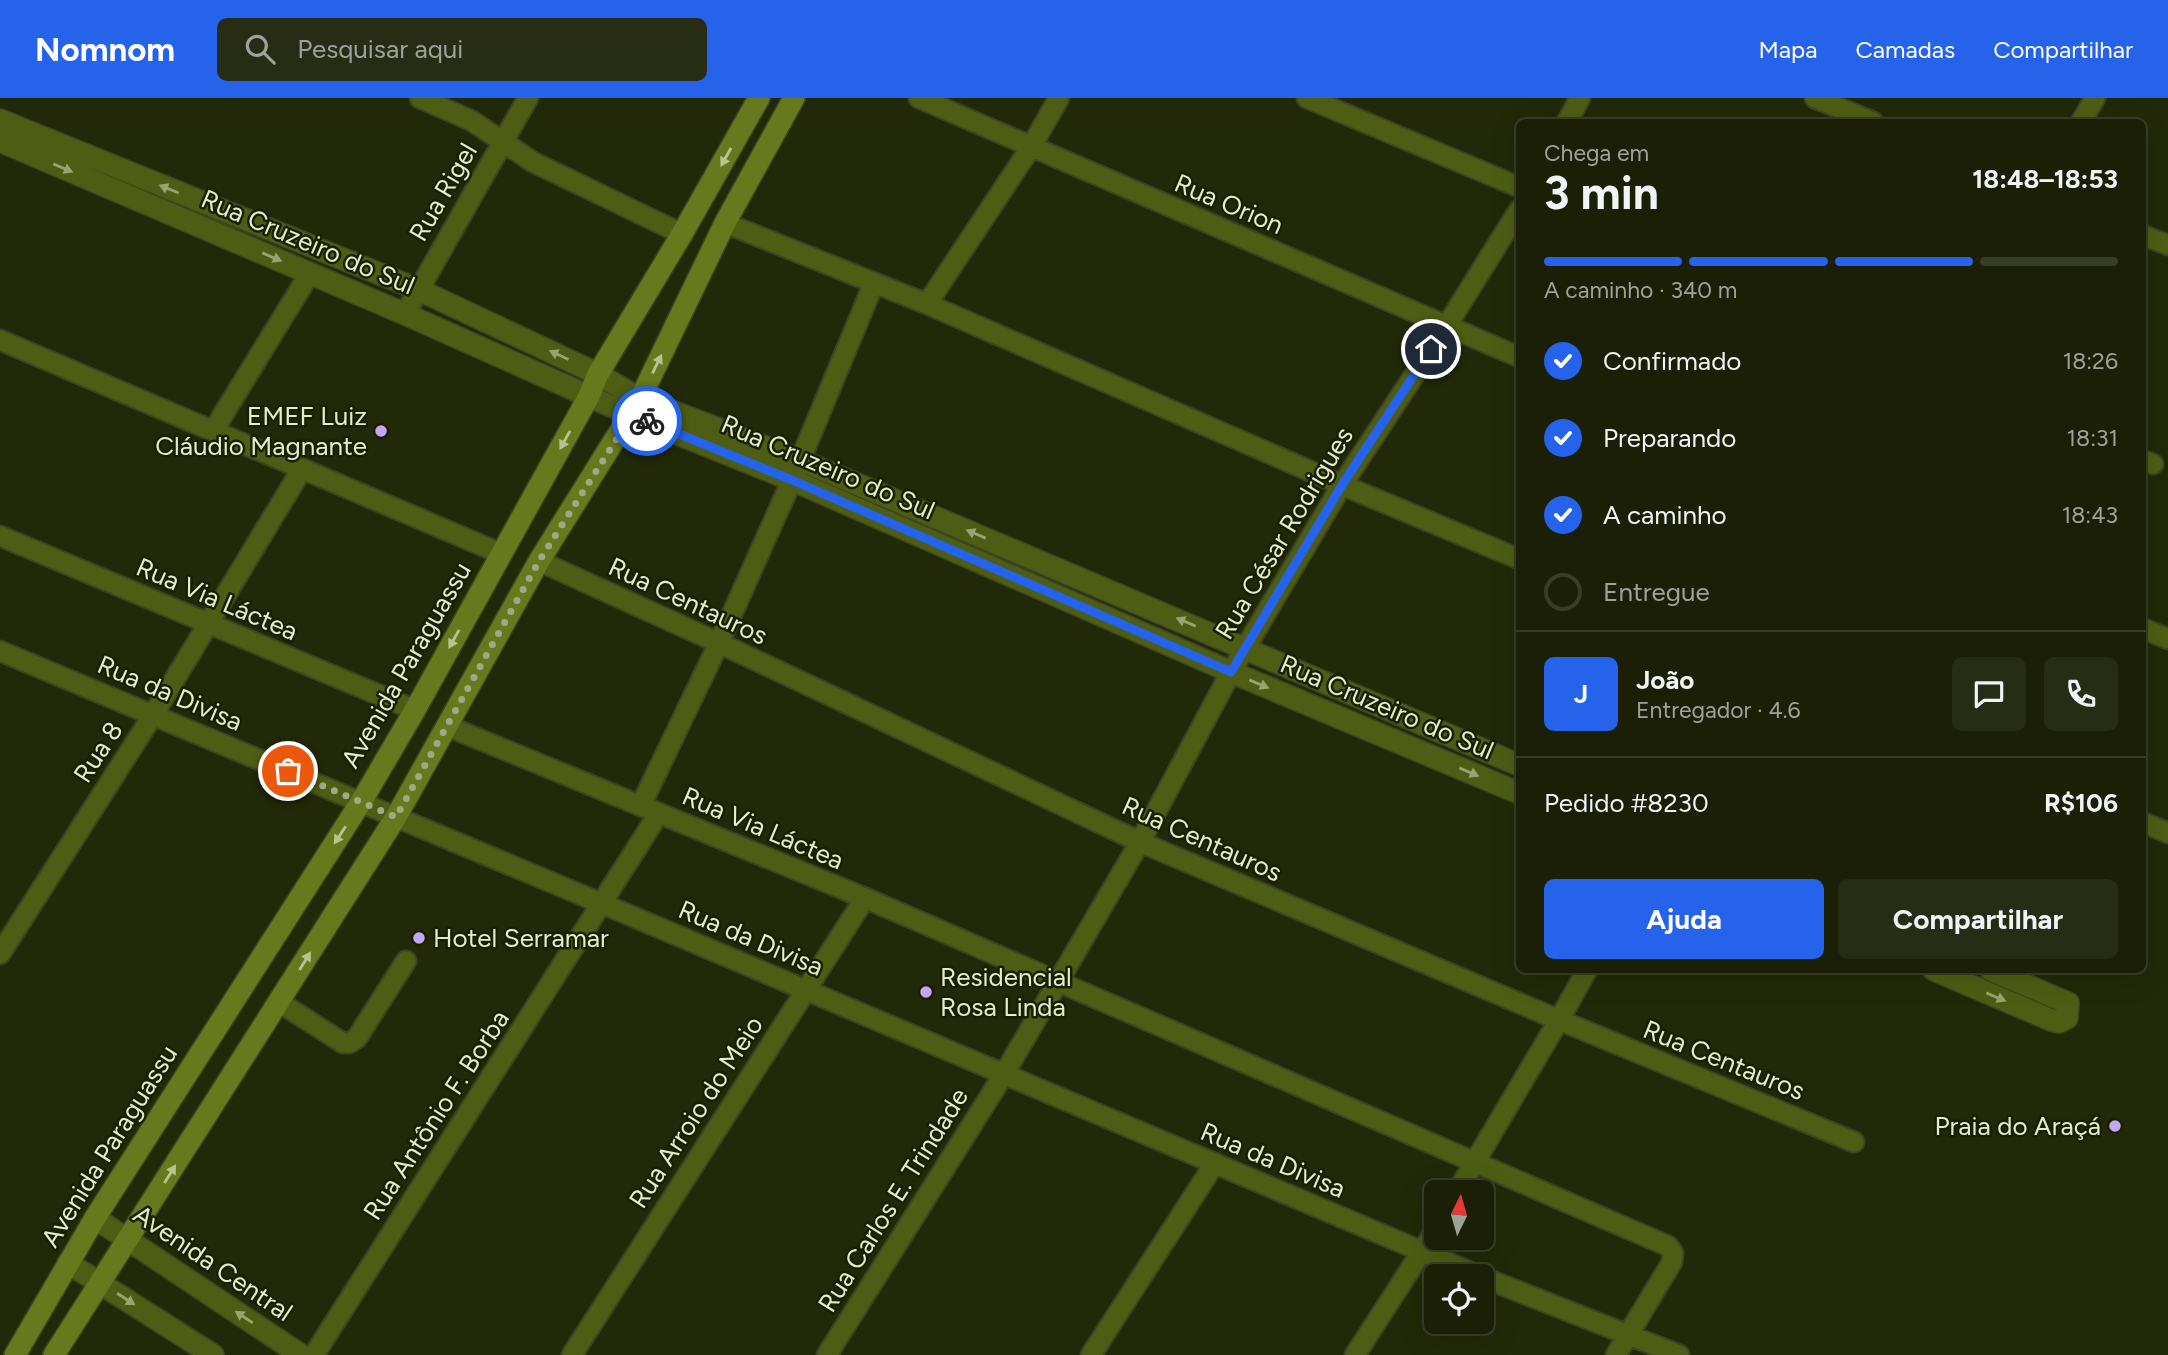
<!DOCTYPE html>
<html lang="pt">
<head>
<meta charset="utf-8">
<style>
  :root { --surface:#1a1f06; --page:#272c14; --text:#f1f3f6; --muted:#9fa29b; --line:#383d28; --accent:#2563eb }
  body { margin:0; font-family:Figtree,sans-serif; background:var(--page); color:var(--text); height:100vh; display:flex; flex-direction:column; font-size:26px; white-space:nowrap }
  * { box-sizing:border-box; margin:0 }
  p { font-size:23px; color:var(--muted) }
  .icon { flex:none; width:38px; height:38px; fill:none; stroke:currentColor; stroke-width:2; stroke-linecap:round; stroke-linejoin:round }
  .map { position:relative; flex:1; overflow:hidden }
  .panel { position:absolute; left:1516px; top:21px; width:630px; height:854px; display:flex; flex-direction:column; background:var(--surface); border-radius:10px; box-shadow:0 7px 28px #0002,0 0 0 2px var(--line) }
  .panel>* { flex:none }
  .needle { width:46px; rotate:5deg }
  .controls { position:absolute; left:1424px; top:1082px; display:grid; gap:14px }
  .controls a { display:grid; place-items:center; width:70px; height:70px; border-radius:10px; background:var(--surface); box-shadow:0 7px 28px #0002,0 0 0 2px var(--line); font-size:35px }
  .pin { position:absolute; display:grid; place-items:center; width:60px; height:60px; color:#fff; margin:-30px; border:4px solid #fff; border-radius:50%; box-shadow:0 2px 7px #0007 }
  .courier { position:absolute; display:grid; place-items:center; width:70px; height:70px; margin:-35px; border:5px solid #2563eb; border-radius:50%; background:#fff; color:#222; box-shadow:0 2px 9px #0007 }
  .summary em { font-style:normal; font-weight:700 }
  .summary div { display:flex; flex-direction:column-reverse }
  .summary { display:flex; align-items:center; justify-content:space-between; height:119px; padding:0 28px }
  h1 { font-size:46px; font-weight:700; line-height:52px }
  .bar { display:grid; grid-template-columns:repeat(4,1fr); gap:10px 7px; align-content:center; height:84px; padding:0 28px }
  .bar i { height:9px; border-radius:5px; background:var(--line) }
  .bar .selected { background:var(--accent) }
  .bar p { grid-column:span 4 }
  .line { display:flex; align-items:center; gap:18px; padding:0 28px; border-top:2px solid var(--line) }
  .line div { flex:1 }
  .round { display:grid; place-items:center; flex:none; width:74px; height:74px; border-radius:10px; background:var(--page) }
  ol { padding:0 28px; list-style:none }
  li { display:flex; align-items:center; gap:21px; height:77px }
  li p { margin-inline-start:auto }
  li .icon { padding:7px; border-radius:50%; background:var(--accent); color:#fff; stroke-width:4 }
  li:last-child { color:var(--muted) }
  li i { width:38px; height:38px; border:4px solid var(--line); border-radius:50% }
  .action { display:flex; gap:14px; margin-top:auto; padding:14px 28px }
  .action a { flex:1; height:80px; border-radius:10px; background:var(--accent); color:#fff; font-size:28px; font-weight:700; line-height:80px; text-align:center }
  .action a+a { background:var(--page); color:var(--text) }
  header { display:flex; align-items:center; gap:42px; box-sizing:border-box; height:98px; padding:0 35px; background:var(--accent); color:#fff }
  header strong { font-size:33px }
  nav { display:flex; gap:38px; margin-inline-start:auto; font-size:24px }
  .search { width:490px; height:63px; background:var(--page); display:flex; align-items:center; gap:18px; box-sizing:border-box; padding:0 24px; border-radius:10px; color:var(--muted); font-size:26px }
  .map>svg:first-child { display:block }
</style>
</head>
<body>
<header>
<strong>Nomnom</strong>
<div class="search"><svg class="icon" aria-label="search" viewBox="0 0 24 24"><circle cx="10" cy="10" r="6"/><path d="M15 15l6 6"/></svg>Pesquisar aqui</div>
<nav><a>Mapa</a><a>Camadas</a><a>Compartilhar</a></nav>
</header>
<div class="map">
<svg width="2168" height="1257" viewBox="0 0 2168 1257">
  <rect width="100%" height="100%" fill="#222908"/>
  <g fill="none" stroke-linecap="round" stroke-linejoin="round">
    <g stroke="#3d4423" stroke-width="23">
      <path id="minor" d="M420,0L472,23L533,64L682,136
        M919,0L1519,259
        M1307,0L1519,89
        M1815,0L1873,24
        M1567,24L1580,0
        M2081,24L2095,0
        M725,125L927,206L1342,387L1519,461
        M2142,137L2168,147
        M927,206L1031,49L1059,0
        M405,216L528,0
        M0,242L502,456
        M213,333L310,175
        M2142,362L2153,366
        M0,438L415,612
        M539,463L719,545L1140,744L1559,922L1854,1044
        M2142,530L2168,541
        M0,553L603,806L1480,1178
        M447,628L865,800L1668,1148L1673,1155L1672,1164L1616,1257
        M641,707L719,545L792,382L874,185
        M2142,724L2168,735
        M0,856L153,617L302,371
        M279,904L343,945H350L357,940L406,863
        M1457,1094L1559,922L1587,872
        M1482,1179L1679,1257
        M314,1257L659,715
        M572,1257L865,800
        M827,1257L1004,976L1140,744L1231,574L1342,387L1446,229L1519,112
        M1091,1257L1215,1065
        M1355,1257L1437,1130"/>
    </g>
    <g stroke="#3d4423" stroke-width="24">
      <path id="tertiary" d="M0,22L417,191L598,276L640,301L800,362L1519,667
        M0,43L405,216L631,317L792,382L1231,574L1519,695
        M1934,872L2051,922L2059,924L2067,920L2068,905L1991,872
        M95,1120L301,1257
        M68,1165L213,1257"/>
    </g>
    <g stroke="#3d4423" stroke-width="24">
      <path id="secondary" d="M15,1257L95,1120L361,704L415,612L589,298L598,276L682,136L759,0
        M54,1257L396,719L539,463L640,301L725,125L794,0"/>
    </g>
    <use href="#minor" stroke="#4e5d14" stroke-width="19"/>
    <use href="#tertiary" stroke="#4e5d14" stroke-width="21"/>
    <use href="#secondary" stroke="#67791d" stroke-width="21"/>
  </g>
  <defs><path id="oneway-solid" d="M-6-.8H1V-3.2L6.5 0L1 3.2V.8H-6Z" transform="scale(1.75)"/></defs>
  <g fill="#b8c48f">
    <use href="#oneway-solid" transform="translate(726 59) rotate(119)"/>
    <use href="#oneway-solid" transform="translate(657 266) rotate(-64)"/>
    <use href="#oneway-solid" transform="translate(565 342) rotate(119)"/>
    <use href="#oneway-solid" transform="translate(454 541) rotate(119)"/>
    <use href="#oneway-solid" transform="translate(340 737) rotate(123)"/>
    <use href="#oneway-solid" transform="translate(305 863) rotate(-58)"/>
    <use href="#oneway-solid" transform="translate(170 1076) rotate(-58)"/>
  </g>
  <g fill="#98a470">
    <use href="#oneway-solid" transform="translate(63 70) rotate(23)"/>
    <use href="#oneway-solid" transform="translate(169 91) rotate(-158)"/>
    <use href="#oneway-solid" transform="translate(272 159) rotate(23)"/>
    <use href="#oneway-solid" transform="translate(559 257) rotate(-155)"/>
    <use href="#oneway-solid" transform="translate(976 436) rotate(-157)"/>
    <use href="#oneway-solid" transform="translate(1186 524) rotate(-157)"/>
    <use href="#oneway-solid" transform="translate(1259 586) rotate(23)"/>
    <use href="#oneway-solid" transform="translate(1469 674) rotate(23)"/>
    <use href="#oneway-solid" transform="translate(1996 899) rotate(23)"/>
    <use href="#oneway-solid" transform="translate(126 1201) rotate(33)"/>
    <use href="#oneway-solid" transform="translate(244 1219) rotate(-146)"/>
  </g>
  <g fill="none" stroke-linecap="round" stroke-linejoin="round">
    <path stroke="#9fa887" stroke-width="7" stroke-dasharray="0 12.6" d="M288,673L396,719L539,463L632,317L647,323"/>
    <path stroke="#2563eb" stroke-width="9" d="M647,323L792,382L1231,574L1342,387L1431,251"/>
  </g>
  <g fill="#c2a8f2" stroke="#191f00" stroke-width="2.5">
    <circle cx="381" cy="333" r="7"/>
    <circle cx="419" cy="840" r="7"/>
    <circle cx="926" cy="894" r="7"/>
    <circle cx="2115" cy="1028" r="7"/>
  </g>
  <g text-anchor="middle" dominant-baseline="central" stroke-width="5" stroke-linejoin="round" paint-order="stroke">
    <g font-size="26" fill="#e3eccc" stroke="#191f00">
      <text transform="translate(443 94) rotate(-60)">Rua Rigel</text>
      <text transform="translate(1229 106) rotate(23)">Rua Orion</text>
      <text transform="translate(308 144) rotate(23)">Rua Cruzeiro do Sul</text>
      <text transform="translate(828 369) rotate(23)">Rua Cruzeiro do Sul</text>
      <text transform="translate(1284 435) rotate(-59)">Rua César Rodrigues</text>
      <text transform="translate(217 501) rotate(23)">Rua Via Láctea</text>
      <text transform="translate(688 503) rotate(25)">Rua Centauros</text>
      <text transform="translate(406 567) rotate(-60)">Avenida Paraguassu</text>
      <text transform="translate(170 595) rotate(23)">Rua da Divisa</text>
      <text transform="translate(1387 609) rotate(23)">Rua Cruzeiro do Sul</text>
      <text transform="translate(98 654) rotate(-57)">Rua 8</text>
      <text transform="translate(763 730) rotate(23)">Rua Via Láctea</text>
      <text transform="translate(1202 741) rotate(24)">Rua Centauros</text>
      <text transform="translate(751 840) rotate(23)">Rua da Divisa</text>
      <text transform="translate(1724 962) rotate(22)">Rua Centauros</text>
      <text transform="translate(696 1014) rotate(-57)">Rua Arroio do Meio</text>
      <text transform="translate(436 1017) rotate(-57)">Rua Antônio F. Borba</text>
      <text transform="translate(109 1048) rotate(-58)">Avenida Paraguassu</text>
      <text transform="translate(1273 1062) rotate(23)">Rua da Divisa</text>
      <text transform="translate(893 1102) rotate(-58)">Rua Carlos E. Trindade</text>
      <text transform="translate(213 1165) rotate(34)">Avenida Central</text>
    </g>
    <g font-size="26" fill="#e3eccc" stroke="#191f00" text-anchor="end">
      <text x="367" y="318">EMEF Luiz<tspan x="367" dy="30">Cláudio Magnante</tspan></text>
      <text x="433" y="840" text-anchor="start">Hotel Serramar</text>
      <text x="940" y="879" text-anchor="start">Residencial<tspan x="940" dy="30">Rosa Linda</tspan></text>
      <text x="2101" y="1028">Praia do Araçá</text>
    </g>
  </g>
</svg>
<div class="controls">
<a><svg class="needle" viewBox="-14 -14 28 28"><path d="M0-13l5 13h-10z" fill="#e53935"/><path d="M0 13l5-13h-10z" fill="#9fa29b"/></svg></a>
<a><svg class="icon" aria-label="locate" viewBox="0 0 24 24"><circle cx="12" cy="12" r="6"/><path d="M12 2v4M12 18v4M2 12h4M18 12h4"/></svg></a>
</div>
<div class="pin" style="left:288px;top:673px;background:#ea580c"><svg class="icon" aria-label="bag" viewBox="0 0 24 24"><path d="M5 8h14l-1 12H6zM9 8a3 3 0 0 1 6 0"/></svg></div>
<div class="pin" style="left:1431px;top:251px;background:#1f2937"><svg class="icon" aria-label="home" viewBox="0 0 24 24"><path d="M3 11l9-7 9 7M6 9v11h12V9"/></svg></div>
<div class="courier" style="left:647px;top:323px"><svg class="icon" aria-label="bike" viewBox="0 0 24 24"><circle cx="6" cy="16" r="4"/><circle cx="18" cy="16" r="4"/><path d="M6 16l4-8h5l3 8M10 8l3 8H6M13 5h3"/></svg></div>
<section class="panel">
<div class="summary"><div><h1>3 min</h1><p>Chega em</p></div><em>18:48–18:53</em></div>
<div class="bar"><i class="selected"></i><i class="selected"></i><i class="selected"></i><i></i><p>A caminho · 340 m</p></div>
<ol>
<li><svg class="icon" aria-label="check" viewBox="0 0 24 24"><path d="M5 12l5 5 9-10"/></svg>Confirmado<p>18:26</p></li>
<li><svg class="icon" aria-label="check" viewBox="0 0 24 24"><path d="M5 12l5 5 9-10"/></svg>Preparando<p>18:31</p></li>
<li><svg class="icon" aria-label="check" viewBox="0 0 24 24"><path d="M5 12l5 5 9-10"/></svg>A caminho<p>18:43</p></li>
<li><i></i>Entregue</li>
</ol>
<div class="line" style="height:126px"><b class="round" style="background:var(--accent);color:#fff">J</b><div><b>João</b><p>Entregador · 4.6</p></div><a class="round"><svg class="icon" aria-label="chat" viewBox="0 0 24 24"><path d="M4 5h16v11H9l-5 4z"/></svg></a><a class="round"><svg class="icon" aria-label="phone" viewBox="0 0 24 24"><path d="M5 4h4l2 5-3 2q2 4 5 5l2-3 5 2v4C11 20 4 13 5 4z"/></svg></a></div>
<div class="line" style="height:91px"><div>Pedido #8230</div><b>R$106</b></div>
<div class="action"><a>Ajuda</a><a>Compartilhar</a></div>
</section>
</div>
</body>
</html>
